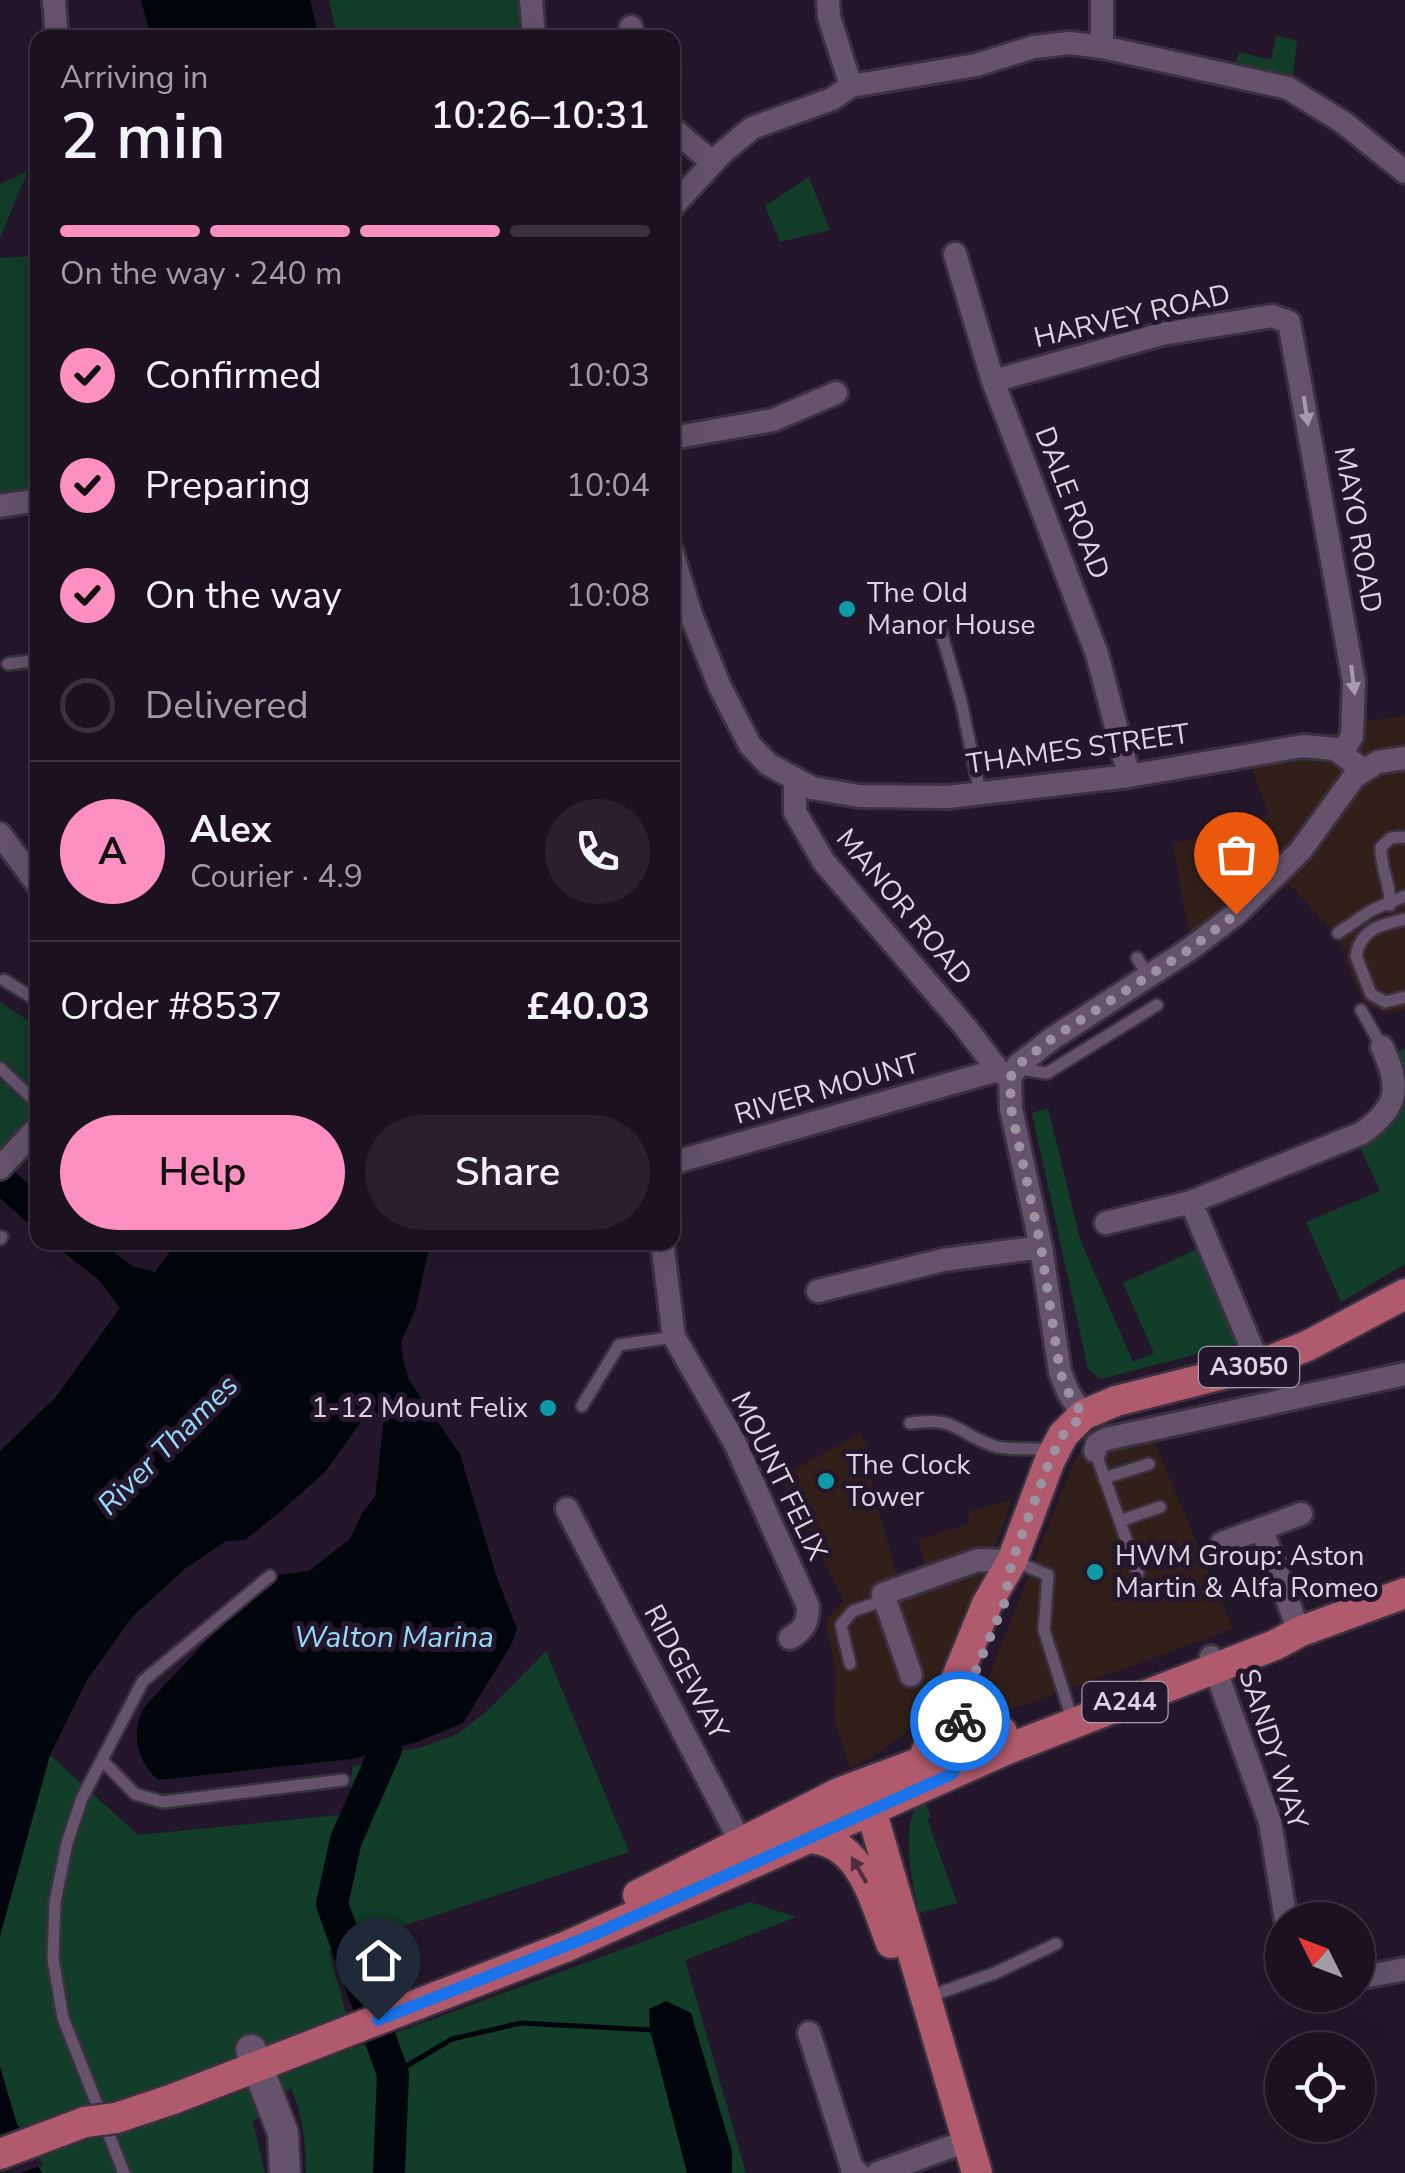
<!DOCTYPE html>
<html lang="en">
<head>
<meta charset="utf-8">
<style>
  :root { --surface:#1c1120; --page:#291f2d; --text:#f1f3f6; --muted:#a09da5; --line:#3a313e; --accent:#fd8fc1 }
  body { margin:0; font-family:"Nunito Sans",sans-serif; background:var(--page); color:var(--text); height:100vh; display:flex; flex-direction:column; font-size:38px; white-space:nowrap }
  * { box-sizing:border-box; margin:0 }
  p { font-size:32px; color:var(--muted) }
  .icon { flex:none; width:55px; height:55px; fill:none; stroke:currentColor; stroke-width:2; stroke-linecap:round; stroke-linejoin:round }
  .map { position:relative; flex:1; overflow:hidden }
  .drawer { position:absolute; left:30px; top:30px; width:650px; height:1220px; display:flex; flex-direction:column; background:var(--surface); border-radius:20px; box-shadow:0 10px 40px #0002,0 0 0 2px var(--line) }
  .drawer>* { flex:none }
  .needle { width:65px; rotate:312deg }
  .fabs { position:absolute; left:1265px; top:1902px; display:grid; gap:20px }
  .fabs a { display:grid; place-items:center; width:110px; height:110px; border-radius:50%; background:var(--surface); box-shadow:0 10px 40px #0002,0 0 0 2px var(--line); font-size:50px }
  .pin { position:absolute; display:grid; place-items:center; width:85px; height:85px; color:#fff; margin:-102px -42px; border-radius:50% 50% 50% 0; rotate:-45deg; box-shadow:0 0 10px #0007 }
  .pin .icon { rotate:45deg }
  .courier { position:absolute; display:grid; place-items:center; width:100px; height:100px; margin:-50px; border:8px solid #1a73e8; border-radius:50%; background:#fff; color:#222; box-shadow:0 2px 12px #0007 }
  .overview em { font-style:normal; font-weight:600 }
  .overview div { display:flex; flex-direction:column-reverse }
  .overview { display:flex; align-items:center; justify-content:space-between; height:170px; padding:0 30px }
  h1 { font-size:65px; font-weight:600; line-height:75px }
  .bar { display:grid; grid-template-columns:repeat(4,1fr); gap:15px 10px; align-content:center; height:120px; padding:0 30px }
  .bar i { height:12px; border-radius:8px; background:var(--line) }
  .bar .selected { background:var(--accent) }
  .bar p { grid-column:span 4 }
  .line { display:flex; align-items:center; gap:25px; padding:0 30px; border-top:2px solid var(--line) }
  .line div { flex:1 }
  .round { display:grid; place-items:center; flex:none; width:105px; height:105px; border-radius:52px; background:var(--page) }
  ol { padding:0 30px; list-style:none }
  li { display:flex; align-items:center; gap:30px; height:110px }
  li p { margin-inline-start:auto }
  li .icon { padding:10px; border-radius:50%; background:var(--accent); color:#111; stroke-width:4 }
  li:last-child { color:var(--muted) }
  li i { width:55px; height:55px; border:5px solid var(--line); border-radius:50% }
  .cta { display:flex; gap:20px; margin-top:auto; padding:20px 30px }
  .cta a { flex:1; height:115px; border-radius:60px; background:var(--accent); color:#111; font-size:40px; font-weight:600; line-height:115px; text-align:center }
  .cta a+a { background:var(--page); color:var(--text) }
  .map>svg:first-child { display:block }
</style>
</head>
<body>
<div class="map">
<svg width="1405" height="2173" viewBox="0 0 1405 2173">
  <rect width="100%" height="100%" fill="#25172b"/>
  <path fill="#311f1a" d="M1405,716V1010L1388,1013L1365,1005L1346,964L1345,950L1319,916L1289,884L1224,935L1190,938L1173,844L1269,814L1247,756L1296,748L1358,722Z
    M1148,1415L1157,1448L1233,1629L993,1716L978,1703L1074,1462L1094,1434Z
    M860,1434L868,1449L863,1452L898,1579L926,1569L918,1540L970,1523L967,1512L1012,1500L967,1621L935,1692L907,1732L872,1757L850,1768L834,1717L836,1672L826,1626L829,1616L844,1601L781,1476Z"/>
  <path fill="#123d28" d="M329,0H518L525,36L337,37Z
    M1276,35L1297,41L1293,77L1235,65L1239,52L1271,60Z
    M28,171L0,238V184Z
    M809,177L830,230L780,242L765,206Z
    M37,256V500L0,506V258Z
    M0,1002L38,1027L37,1114L0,1156Z
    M1405,1048V1264L1341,1302L1306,1222L1380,1191L1360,1147L1385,1131L1402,1104L1394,1054Z
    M1048,1108L1080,1239L1133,1362L1154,1353L1123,1283L1208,1244L1248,1341L1101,1379L1088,1369L1032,1113Z
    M546,1651L629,1852L329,1950L355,2048L750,1902L796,1917L685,1960L746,2173H306C306,2143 303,2116 291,2088L253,2122L265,2173H42L17,2124L0,2067V1936L50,1755L138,1835L349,1814L352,1768L385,1754L422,1747L458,1734L488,1710Z
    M924,1798L931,1817L927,1819L957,1903L919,1913C913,1885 897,1818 924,1798Z"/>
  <path fill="#00060b" d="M141,0H310L319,37H151Z
    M0,1158L37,1192V1231L0,1198Z
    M52,1243H102L132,1266L155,1272L176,1243H430L416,1308L401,1342L403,1359L409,1380L460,1454L496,1575L517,1629L511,1645L463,1723L417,1742L352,1759L158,1780C136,1761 130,1731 145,1706L208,1639L279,1575L309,1571L350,1539L362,1513L375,1497L385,1411L363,1419L325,1472L280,1512L245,1540L226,1541L186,1568L133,1616L87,1680L50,1755L0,1936V1451L55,1398L120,1308L99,1280Z
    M666,2001L691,2013L732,2151V2173H687L650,2030L649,2009Z
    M0,2067L17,2124L42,2173H0Z"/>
  <path fill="#25172b" d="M23,2126L43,2165L20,2173H0V2135Z"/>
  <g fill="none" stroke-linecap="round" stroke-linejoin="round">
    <path stroke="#00060b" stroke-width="5" d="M393,2074L452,2039L521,2023L653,2030"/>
    <path stroke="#00060b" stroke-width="32" d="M386,1749L346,1840L332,1904L393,2074L389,2173"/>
    <g stroke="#3c3141" stroke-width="16">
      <path id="lane" d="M941,631L961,701L980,793
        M8,664L38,660
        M1390,905C1391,884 1380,868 1381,847L1391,838L1405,837
        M1405,919C1381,925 1361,928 1356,956L1371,994L1385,1002L1405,997
        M1338,933L1372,910L1405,896
        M1137,958L1149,977
        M4,980L38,1001
        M1361,1010L1382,1047
        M1018,1065L1026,1070L1047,1073L1157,1005
        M0,1068L38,1104
        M0,1239L2,1237
        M582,1406L619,1345L674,1337
        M910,1423C959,1416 955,1433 994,1446C1009,1451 1033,1447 1050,1450
        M1095,1451L1138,1573
        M1104,1478L1149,1464
        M1120,1521L1160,1507
        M1016,1562L1048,1575L1044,1630L1073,1722
        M850,1664L841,1625L853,1611L885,1600
        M102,1760L135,1794L163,1802L343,1780
        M928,1997L995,1973L1056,1944
        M124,2173L63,2018L53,1959L55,1902L67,1843L82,1798L143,1681L270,1576"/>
    </g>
    <g stroke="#3c3141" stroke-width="28">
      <path id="street" d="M54,0L57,38
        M531,0L534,38
        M828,0L829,17L851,86
        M1102,0V47
        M631,27L635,38
        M672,128L713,163
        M672,207L722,153L752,128L832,99L851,86L976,65L1034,47L1070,43L1102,47L1288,88L1344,123L1405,172
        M955,254L993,381L1097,654L1129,776
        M993,381L1162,334L1272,316L1289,322L1354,682L1352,736L1342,753
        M672,438L773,420L836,393
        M0,506L38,500
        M672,552L691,615L720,687L750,745L768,764L812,788L859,796L948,797L1129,776L1303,746L1335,749L1363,770
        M795,780V812L824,862L966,1028L998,1070L1010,1078
        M0,834L38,885
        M672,1163L998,1070
        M0,1168L38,1127
        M1191,1202L1259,1365
        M1106,1223L1191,1202L1362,1133C1399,1107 1401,1087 1382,1047
        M662,1242L674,1337L734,1441L808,1606C808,1622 804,1630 790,1638
        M818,1291L943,1260L1041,1247
        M1083,1415L1068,1392L1060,1372L1041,1247L1011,1109L1010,1078L1018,1065L1053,1038L1190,949L1236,914L1301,850L1354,777L1378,762L1405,758
        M1095,1451L1097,1444L1106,1439L1405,1374
        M567,1509L748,1856
        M1262,1530L1299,1632
        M1222,1543L1301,1514
        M1211,1657L1270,1822L1286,1920
        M911,1675L883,1594L978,1560L1012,1561
        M1358,1978L1405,1969
        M809,2033L852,2168L858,2173
        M878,2173L967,2141"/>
    </g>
    <g stroke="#3c3141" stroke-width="35">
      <path id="secondary" d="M251,2050L283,2133L285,2173"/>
    </g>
    <g stroke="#3c3141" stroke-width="35">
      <path id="primary" d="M923,1760L987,1604L1012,1561L1050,1460L1063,1435L1083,1415L1116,1401L1259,1365L1307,1346L1405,1294
        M871,1791V1810L977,2173
        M808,1838C862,1840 874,1901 891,1943
        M638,1895L841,1792L1002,1732
        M173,2099L565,1947L1005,1750L1275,1645L1299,1632L1405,1593
        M0,2154L85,2122"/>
    </g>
    <use href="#lane" stroke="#64536b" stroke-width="11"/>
    <use href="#street" stroke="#64536b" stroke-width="22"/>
    <use href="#secondary" stroke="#64536b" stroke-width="30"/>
    <use href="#primary" stroke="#b05b6d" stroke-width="30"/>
    <g stroke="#3c3141" stroke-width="35" stroke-linecap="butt">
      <path id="primary-bridge" d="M85,2122L116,2118L173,2099"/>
    </g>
    <use href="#primary-bridge" stroke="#b05b6d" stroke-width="30"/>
  </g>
  <defs><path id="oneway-solid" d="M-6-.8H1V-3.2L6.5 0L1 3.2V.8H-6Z" transform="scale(2.5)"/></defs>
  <g fill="#a79aac">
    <use href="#oneway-solid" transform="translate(1306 411) rotate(81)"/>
    <use href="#oneway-solid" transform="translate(1353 680) rotate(83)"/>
  </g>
  <use fill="#4f2b3f" href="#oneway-solid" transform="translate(859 1870) rotate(-120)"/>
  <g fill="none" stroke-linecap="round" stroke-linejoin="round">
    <path stroke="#9d92a2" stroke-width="10" stroke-dasharray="0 18" d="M960,1721L961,1706L1004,1604L1012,1561L1050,1460L1063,1435L1083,1415L1068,1392L1060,1372L1041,1247L1011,1108L1010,1078L1018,1065L1053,1038L1190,949L1236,914"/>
    <path stroke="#1a73e8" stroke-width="12" d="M378,2020L593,1935L952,1774L960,1759V1721"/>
  </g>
  <g fill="#0f9aa8" stroke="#25172b" stroke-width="4">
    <circle cx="847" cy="609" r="10"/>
    <circle cx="548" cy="1408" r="10"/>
    <circle cx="826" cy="1481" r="10"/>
    <circle cx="1095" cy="1572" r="10"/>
  </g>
  <g text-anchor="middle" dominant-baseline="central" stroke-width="10" stroke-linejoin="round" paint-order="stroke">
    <g fill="#25172b" stroke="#a69bab" stroke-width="2.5">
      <rect x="1199" y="1347" width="100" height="40" rx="8"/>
      <rect x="1082.5" y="1682" width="85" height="40" rx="8"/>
    </g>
    <g font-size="25" font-weight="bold" fill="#ded4e2">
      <text x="1249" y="1367">A3050</text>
      <text x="1125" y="1702">A244</text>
    </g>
    <g font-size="28" fill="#ded4e2" stroke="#25172b">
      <text transform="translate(1132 316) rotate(-13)">HARVEY ROAD</text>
      <text transform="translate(1072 503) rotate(69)">DALE ROAD</text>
      <text transform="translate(1358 530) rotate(80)">MAYO ROAD</text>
      <text transform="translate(1078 749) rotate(-8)">THAMES STREET</text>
      <text transform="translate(904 907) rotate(50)">MANOR ROAD</text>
      <text transform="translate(827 1089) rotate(-16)">RIVER MOUNT</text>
      <text transform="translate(779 1476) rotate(64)">MOUNT FELIX</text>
      <text transform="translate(686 1672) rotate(62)">RIDGEWAY</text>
      <text transform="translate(1273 1749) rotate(72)">SANDY WAY</text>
    </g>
    <g font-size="28" fill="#ded4e2" stroke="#25172b" text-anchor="start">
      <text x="867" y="593">The Old<tspan x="867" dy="32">Manor House</tspan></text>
      <text x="528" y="1408" text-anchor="end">1-12 Mount Felix</text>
      <text x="846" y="1465">The Clock<tspan x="846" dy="32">Tower</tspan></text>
      <text x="1115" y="1556">HWM Group: Aston<tspan x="1115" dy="32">Martin &amp; Alfa Romeo</tspan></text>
    </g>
    <g font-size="30" font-style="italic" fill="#92dbfa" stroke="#25172b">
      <text transform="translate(168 1445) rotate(-45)">River Thames</text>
      <text x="394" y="1637">Walton Marina</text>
    </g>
  </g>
</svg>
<div class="fabs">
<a><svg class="needle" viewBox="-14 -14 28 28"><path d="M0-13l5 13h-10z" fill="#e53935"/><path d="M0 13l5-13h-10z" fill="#a09da5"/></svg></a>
<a><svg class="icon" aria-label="locate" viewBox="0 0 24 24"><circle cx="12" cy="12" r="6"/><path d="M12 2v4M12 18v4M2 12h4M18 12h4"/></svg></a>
</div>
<div class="pin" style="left:1236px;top:914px;background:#ea580c"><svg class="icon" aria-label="bag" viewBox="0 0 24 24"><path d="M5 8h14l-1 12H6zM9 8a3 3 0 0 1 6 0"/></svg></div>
<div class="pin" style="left:378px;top:2020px;background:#1f2937"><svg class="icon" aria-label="home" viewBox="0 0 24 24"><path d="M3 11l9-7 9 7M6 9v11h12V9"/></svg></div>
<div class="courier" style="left:960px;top:1721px"><svg class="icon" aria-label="bike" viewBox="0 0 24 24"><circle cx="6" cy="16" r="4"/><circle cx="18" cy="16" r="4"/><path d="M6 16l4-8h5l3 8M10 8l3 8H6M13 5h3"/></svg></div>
<section class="drawer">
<div class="overview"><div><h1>2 min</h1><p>Arriving in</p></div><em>10:26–10:31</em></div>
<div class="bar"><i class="selected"></i><i class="selected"></i><i class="selected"></i><i></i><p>On the way · 240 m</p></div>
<ol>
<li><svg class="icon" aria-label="check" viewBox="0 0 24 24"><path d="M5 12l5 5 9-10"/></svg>Confirmed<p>10:03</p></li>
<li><svg class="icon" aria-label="check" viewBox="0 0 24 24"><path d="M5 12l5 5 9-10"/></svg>Preparing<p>10:04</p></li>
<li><svg class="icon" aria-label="check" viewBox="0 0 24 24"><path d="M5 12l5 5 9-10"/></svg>On the way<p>10:08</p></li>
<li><i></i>Delivered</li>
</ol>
<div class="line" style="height:180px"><b class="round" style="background:var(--accent);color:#111">A</b><div><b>Alex</b><p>Courier · 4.9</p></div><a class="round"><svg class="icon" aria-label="phone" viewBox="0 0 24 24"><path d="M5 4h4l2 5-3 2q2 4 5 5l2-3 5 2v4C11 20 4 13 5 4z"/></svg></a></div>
<div class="line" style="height:130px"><div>Order #8537</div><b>£40.03</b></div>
<div class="cta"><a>Help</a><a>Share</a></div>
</section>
</div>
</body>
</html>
